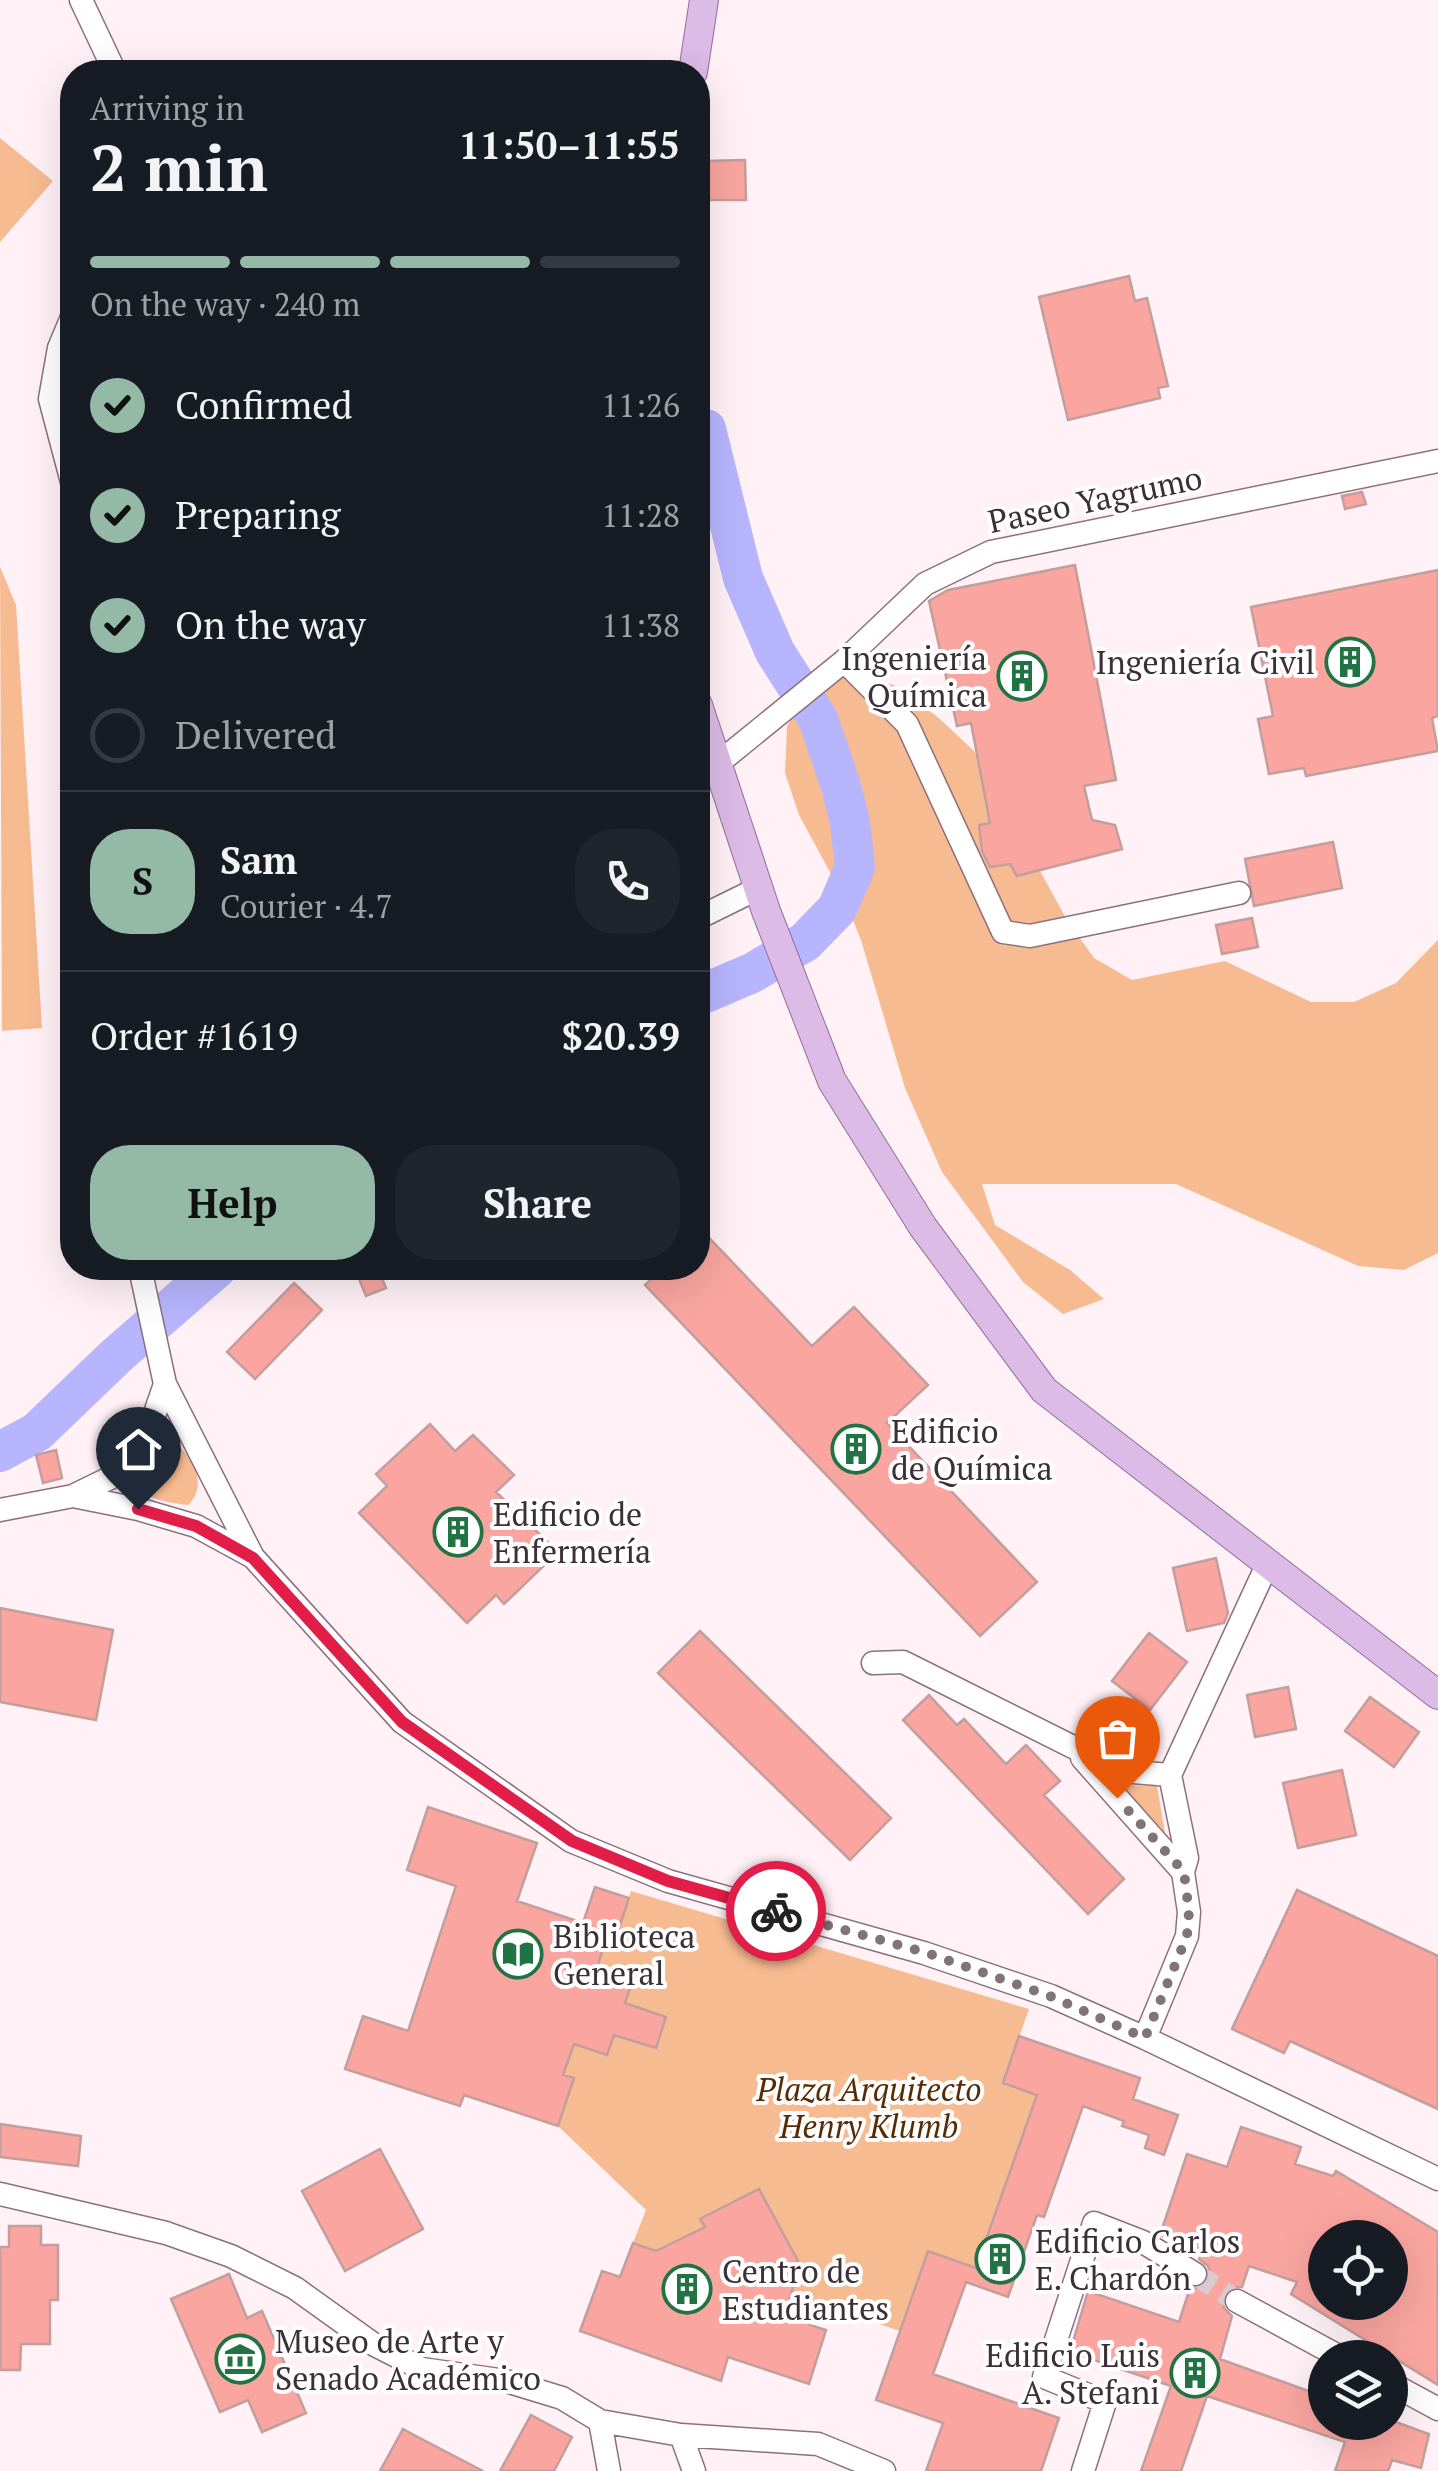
<!DOCTYPE html>
<html lang="en">
<head>
<meta charset="utf-8">
<style>
  :root { --surface:#171b24; --page:#20242c; --text:#f1f3f6; --muted:#9ea1a6; --line:#363941; --accent:#94b9a6 }
  body { margin:0; font-family:"PT Serif",serif; background:var(--page); color:var(--text); height:100vh; display:flex; flex-direction:column; font-size:38px; white-space:nowrap }
  * { box-sizing:border-box; margin:0 }
  p { font-size:32px; color:var(--muted) }
  .icon { flex:none; width:55px; height:55px; fill:none; stroke:currentColor; stroke-width:2; stroke-linecap:round; stroke-linejoin:round }
  .map { position:relative; flex:1; overflow:hidden }
  .drawer { position:absolute; left:60px; top:60px; width:650px; height:1220px; display:flex; flex-direction:column; background:var(--surface); border-radius:40px; box-shadow:0 10px 40px #0002 }
  .drawer>* { flex:none }
  .fabs { position:absolute; left:1308px; top:2220px; display:grid; gap:20px }
  .fabs a { display:grid; place-items:center; width:100px; height:100px; border-radius:50%; background:var(--surface); box-shadow:0 10px 40px #0002; font-size:50px }
  .pin { position:absolute; display:grid; place-items:center; width:85px; height:85px; color:#fff; margin:-102px -42px; border-radius:50% 50% 50% 0; rotate:-45deg; box-shadow:0 0 10px #0007 }
  .pin .icon { rotate:45deg }
  .courier { position:absolute; display:grid; place-items:center; width:100px; height:100px; margin:-50px; border:8px solid #e11d48; border-radius:50%; background:#fff; color:#222; box-shadow:0 2px 12px #0007 }
  .head em { font-style:normal; font-weight:700 }
  .head div { display:flex; flex-direction:column-reverse }
  .head { display:flex; align-items:center; justify-content:space-between; height:170px; padding:0 30px }
  h1 { font-size:65px; font-weight:700; line-height:75px }
  .bar { display:grid; grid-template-columns:repeat(4,1fr); gap:15px 10px; align-content:center; height:120px; padding:0 30px }
  .bar i { height:12px; border-radius:8px; background:var(--line) }
  .bar .current { background:var(--accent) }
  .bar p { grid-column:span 4 }
  .line { display:flex; align-items:center; gap:25px; padding:0 30px; border-top:2px solid var(--line) }
  .line div { flex:1 }
  .round { display:grid; place-items:center; flex:none; width:105px; height:105px; border-radius:40px; background:var(--page) }
  ol { padding:0 30px; list-style:none }
  li { display:flex; align-items:center; gap:30px; height:110px }
  li p { margin-inline-start:auto }
  li .icon { padding:10px; border-radius:50%; background:var(--accent); color:#111; stroke-width:4 }
  li:last-child { color:var(--muted) }
  li i { width:55px; height:55px; border:5px solid var(--line); border-radius:50% }
  .cta { display:flex; gap:20px; margin-top:auto; padding:20px 30px }
  .cta a { flex:1; height:115px; border-radius:40px; background:var(--accent); color:#111; font-size:40px; font-weight:700; line-height:115px; text-align:center }
  .cta a+a { background:var(--page); color:var(--text) }
  .map>svg:first-child { display:block }
</style>
</head>
<body>
<div class="map">
<svg width="1438" height="2471" viewBox="0 0 1438 2471">
  <rect width="100%" height="100%" fill="#fff1f6"/>
  <path fill="#f7bb91" d="M0,138L53,181L0,242Z
    M0,567L16,605L42,1028L2,1031Z
    M852,673L897,686L940,719L974,751L1067,920L1094,958L1132,980L1225,961L1311,1002H1354L1396,983L1438,940V1253L1404,1270L1358,1266L1176,1184H982L995,1225L1070,1270L1104,1299L1063,1314L1023,1282L942,1172L905,1088L861,940L844,898L799,815L785,773L787,726L810,689Z
    M171,1441C193,1453 209,1486 188,1505C170,1503 143,1499 132,1483C138,1463 152,1446 171,1441Z
    M1121,1785L1157,1786L1165,1833Z
    M631,1891L1029,2009L1003,2083L1037,2095L976,2268L928,2252L900,2331L767,2286L798,2260L759,2189L700,2219L705,2227L656,2251L633,2243L646,2210L558,2126L573,2079L563,2075L574,2044L614,2035L655,2048L666,2017L625,2003L632,1982L596,1970L608,1934L616,1937Z"/>
  <g fill="none" stroke-linecap="round" stroke-linejoin="round">
    <path stroke="#b7b5fd" stroke-width="40" d="M698,996L752,973L805,942L837,909L855,867L850,822L841,786L818,719L775,652L743,578L706,429
      M0,1452L37,1432L115,1357L217,1268"/>
  </g>
  <path fill="#faa5a0" stroke="#c29e9c" stroke-width="2.5" fill-rule="evenodd" d="M745,160L746,200H707V161Z
    M1129,276L1135,301L1147,298L1168,386L1158,388L1160,398L1068,420L1039,297Z
    M1362,492L1366,504L1345,509L1342,496Z
    M1075,565L1116,780L1084,786L1092,820L1115,825L1122,849L1017,876L1010,864L990,867L982,851L979,825L990,823L971,723L957,726L929,601L948,590Z
    M1438,570V716L1432,718L1438,751L1306,776L1304,768L1269,774L1258,719L1273,716L1251,607Z
    M1333,842L1342,888L1254,906L1245,859Z
    M1252,918L1258,947L1222,954L1216,925Z
    M698,1226L812,1346L854,1307L928,1385L887,1423L1037,1582L980,1636L645,1285L663,1268H698Z
    M379,1271L386,1288L366,1296L359,1279Z
    M294,1283L322,1310L255,1379L227,1352Z
    M430,1424L455,1451L473,1435L514,1475L496,1492L558,1552L504,1604L496,1595L467,1623L359,1513L387,1486L376,1474Z
    M56,1450L62,1478L43,1483L36,1455Z
    M1216,1558L1228,1613L1224,1623L1187,1631L1173,1568Z
    M0,1608L113,1630L96,1720L0,1702Z
    M700,1631L891,1818L850,1860L658,1673Z
    M1149,1633L1187,1662L1150,1710L1112,1681Z
    M1288,1687L1296,1729L1255,1737L1247,1695Z
    M929,1695L957,1725L964,1719L1006,1764L1026,1745L1060,1781L1044,1795L1124,1879L1088,1914L903,1720Z
    M1370,1697L1419,1732L1394,1767L1345,1731Z
    M1342,1770L1356,1835L1298,1848L1283,1783Z
    M428,1807L537,1843L517,1901L583,1923L595,1887L629,1898L616,1937L608,1934L596,1970L632,1982L625,2003L666,2017L656,2048L614,2035L607,2055L574,2044L563,2075L574,2078L558,2126L464,2095L460,2106L345,2069L363,2016L408,2031L456,1886L407,1870Z
    M1297,1890L1438,1956V2109L1290,2041L1284,2053L1232,2029Z
    M1019,2036L1140,2078L1133,2099L1178,2115L1164,2155L1145,2148L1149,2135L1122,2126L1124,2121L1083,2106L1044,2217L1037,2215L1008,2297L966,2282L933,2374L1059,2418L1041,2471H926L943,2423L876,2400L928,2251L976,2268L1037,2095L1003,2083Z
    M0,2124L81,2136L78,2166L0,2157Z
    M1241,2127L1301,2147L1295,2164L1333,2176L1336,2171L1438,2232V2385L1291,2294L1297,2282L1249,2266L1242,2287L1230,2288L1223,2295L1224,2308L1232,2316L1220,2359L1325,2397V2422H1396L1429,2434L1421,2468L1392,2460L1388,2471H1335L1345,2442L1207,2396L1181,2471H1141L1171,2386L1070,2352L1088,2291L1179,2322L1190,2288L1203,2287L1210,2273L1208,2266L1199,2259L1202,2250L1160,2235L1187,2154L1227,2167ZM1325,2238H1390V2302H1325Z
    M380,2149L423,2229L345,2271L302,2191Z
    M759,2189L798,2261L791,2264L797,2276L787,2306L813,2313L810,2325L826,2330L809,2384L728,2357L721,2381L580,2331L602,2271L620,2277L633,2243L656,2251L705,2227L700,2219Z
    M9,2226H41V2245H58V2300H50V2344H21L20,2370H0V2247H9Z
    M229,2274L247,2318L262,2311L306,2413L262,2432L248,2400L220,2412L171,2299Z
    M531,2415L572,2437L554,2471H500Z
    M403,2429L414,2435L483,2471H380Z"/>
  <g fill="none" stroke-linecap="round" stroke-linejoin="round">
    <path stroke="#d8cacf" stroke-width="22" stroke-dasharray="22 11" stroke-linecap="butt" d="M1195,2274L1237,2301"/>
    <g stroke="#8e707d" stroke-width="25">
      <path id="minor" d="M81,0L115,72
        M72,317L59,348L50,399L72,482
        M844,661L907,724L1003,932L1030,936L1239,893
        M716,765L844,661L925,584L991,552L1438,461
        M698,918L759,888
        M140,1268L165,1384L253,1557
        M73,1496L116,1475L147,1436L165,1384
        M0,1510L73,1496L138,1509L196,1526L253,1557L402,1722L571,1841L668,1881L924,1953L1051,1996L1145,2038L1438,2179
        M873,1663L903,1662L1121,1771L1170,1775
        M1082,1758L1183,1872
        M1145,2038L1187,1936L1189,1912L1183,1872L1187,1858L1170,1775L1268,1563
        M0,2194L166,2233L231,2256L295,2288L373,2344L422,2369L506,2381L562,2398L600,2421L681,2435L694,2471
        M1237,2301L1342,2358
        M1390,2383L1438,2409
        M600,2421L609,2471
        M681,2435L818,2444L884,2471
        M1083,2471L1105,2402L1044,2377L1094,2223L1143,2242L1195,2274"/>
    </g>
    <g stroke="#946c9e" stroke-width="30">
      <path id="major" d="M693,72L704,0
        M698,705L766,911L832,1081L923,1227L1044,1390L1438,1695"/>
    </g>
    <use href="#minor" stroke="#fff" stroke-width="22"/>
    <use href="#major" stroke="#dcbbe6" stroke-width="28"/>
  </g>
  <g fill="none" stroke-linecap="round" stroke-linejoin="round">
    <path stroke="#807379" stroke-width="10" stroke-dasharray="0 18" d="M776,1911L924,1952L1050,1996L1145,2038L1187,1936L1189,1912L1184,1872L1117,1798"/>
    <path stroke="#e11d48" stroke-width="12" d="M138,1509L196,1526L253,1558L402,1722L572,1841L668,1881L776,1911"/>
  </g>
  <defs>
    <g id="building-ring" transform="scale(2.5)"><circle r="9.5" fill="#fff" stroke="#227344" stroke-width="1.5"/><path d="M-4-6H4V6H1V3H-1V6H-4ZM-2.5-4.3h1.7v1.8h-1.7ZM.8-4.3h1.7v1.8H.8ZM-2.5-1h1.7V.8h-1.7ZM.8-1h1.7V.8H.8Z" fill="#227344"/></g>
    <g id="library-ring" transform="scale(2.5)"><circle r="9.5" fill="#fff" stroke="#227344" stroke-width="1.5"/><path d="M-6-4Q-3-5.5-.7-3.5V5Q-3 3-6 4ZM6-4Q3-5.5 .7-3.5V5Q3 3 6 4Z" fill="#227344"/></g>
    <g id="museum-ring" transform="scale(2.5)"><circle r="9.5" fill="#fff" stroke="#227344" stroke-width="1.5"/><path d="M0-6L6-3V-2H-6V-3ZM-5-1h2V3h-2ZM-1-1h2V3h-2ZM3-1h2V3H3ZM-6 4H6V6H-6Z" fill="#227344"/></g>
  </defs>
  <g fill-rule="evenodd">
    <use href="#building-ring" x="1350" y="662"/>
    <use href="#building-ring" x="1022" y="676"/>
    <use href="#building-ring" x="856" y="1449"/>
    <use href="#building-ring" x="458" y="1532"/>
    <use href="#library-ring" x="518" y="1954"/>
    <use href="#building-ring" x="1000" y="2259"/>
    <use href="#building-ring" x="687" y="2289"/>
    <use href="#museum-ring" x="240" y="2359"/>
    <use href="#building-ring" x="1195" y="2373"/>
  </g>
  <g text-anchor="middle" dominant-baseline="central" stroke-width="8" stroke-linejoin="round" paint-order="stroke">
    <g font-size="32" fill="#3c2f35" stroke="#fff">
      <text transform="translate(1095 499) rotate(-12)">Paseo Yagrumo</text>
    </g>
    <g font-size="32" fill="#3c2f35" stroke="#fff" text-anchor="start">
      <text x="987" y="658" text-anchor="end">Ingeniería<tspan x="987" dy="37">Química</tspan></text>
      <text x="1315" y="662" text-anchor="end">Ingeniería Civil</text>
      <text x="891" y="1431">Edificio<tspan x="891" dy="37">de Química</tspan></text>
      <text x="493" y="1514">Edificio de<tspan x="493" dy="37">Enfermería</tspan></text>
      <text x="553" y="1936">Biblioteca<tspan x="553" dy="37">General</tspan></text>
      <text x="1035" y="2241">Edificio Carlos<tspan x="1035" dy="37">E. Chardón</tspan></text>
      <text x="722" y="2271">Centro de<tspan x="722" dy="37">Estudiantes</tspan></text>
      <text x="275" y="2341">Museo de Arte y<tspan x="275" dy="37">Senado Académico</tspan></text>
      <text x="1160" y="2355" text-anchor="end">Edificio Luis<tspan x="1160" dy="37">A. Stefani</tspan></text>
    </g>
    <g font-size="32" font-style="italic" fill="#562b05" stroke="#fff">
      <text x="869" y="2089">Plaza Arquitecto<tspan x="869" dy="37">Henry Klumb</tspan></text>
    </g>
  </g>
</svg>
<div class="fabs">
<a><svg class="icon" aria-label="locate" viewBox="0 0 24 24"><circle cx="12" cy="12" r="6"/><path d="M12 2v4M12 18v4M2 12h4M18 12h4"/></svg></a>
<a><svg class="icon" aria-label="layers" viewBox="0 0 24 24"><path d="M12 4l9 5-9 5-9-5zM3 14l9 5 9-5"/></svg></a>
</div>
<div class="pin" style="left:1117px;top:1798px;background:#ea580c"><svg class="icon" aria-label="bag" viewBox="0 0 24 24"><path d="M5 8h14l-1 12H6zM9 8a3 3 0 0 1 6 0"/></svg></div>
<div class="pin" style="left:138px;top:1509px;background:#1f2937"><svg class="icon" aria-label="home" viewBox="0 0 24 24"><path d="M3 11l9-7 9 7M6 9v11h12V9"/></svg></div>
<div class="courier" style="left:776px;top:1911px"><svg class="icon" aria-label="bike" viewBox="0 0 24 24"><circle cx="6" cy="16" r="4"/><circle cx="18" cy="16" r="4"/><path d="M6 16l4-8h5l3 8M10 8l3 8H6M13 5h3"/></svg></div>
<section class="drawer">
<div class="head"><div><h1>2 min</h1><p>Arriving in</p></div><em>11:50–11:55</em></div>
<div class="bar"><i class="current"></i><i class="current"></i><i class="current"></i><i></i><p>On the way · 240 m</p></div>
<ol>
<li><svg class="icon" aria-label="check" viewBox="0 0 24 24"><path d="M5 12l5 5 9-10"/></svg>Confirmed<p>11:26</p></li>
<li><svg class="icon" aria-label="check" viewBox="0 0 24 24"><path d="M5 12l5 5 9-10"/></svg>Preparing<p>11:28</p></li>
<li><svg class="icon" aria-label="check" viewBox="0 0 24 24"><path d="M5 12l5 5 9-10"/></svg>On the way<p>11:38</p></li>
<li><i></i>Delivered</li>
</ol>
<div class="line" style="height:180px"><b class="round" style="background:var(--accent);color:#111">S</b><div><b>Sam</b><p>Courier · 4.7</p></div><a class="round"><svg class="icon" aria-label="phone" viewBox="0 0 24 24"><path d="M5 4h4l2 5-3 2q2 4 5 5l2-3 5 2v4C11 20 4 13 5 4z"/></svg></a></div>
<div class="line" style="height:130px"><div>Order #1619</div><b>$20.39</b></div>
<div class="cta"><a>Help</a><a>Share</a></div>
</section>
</div>
</body>
</html>
